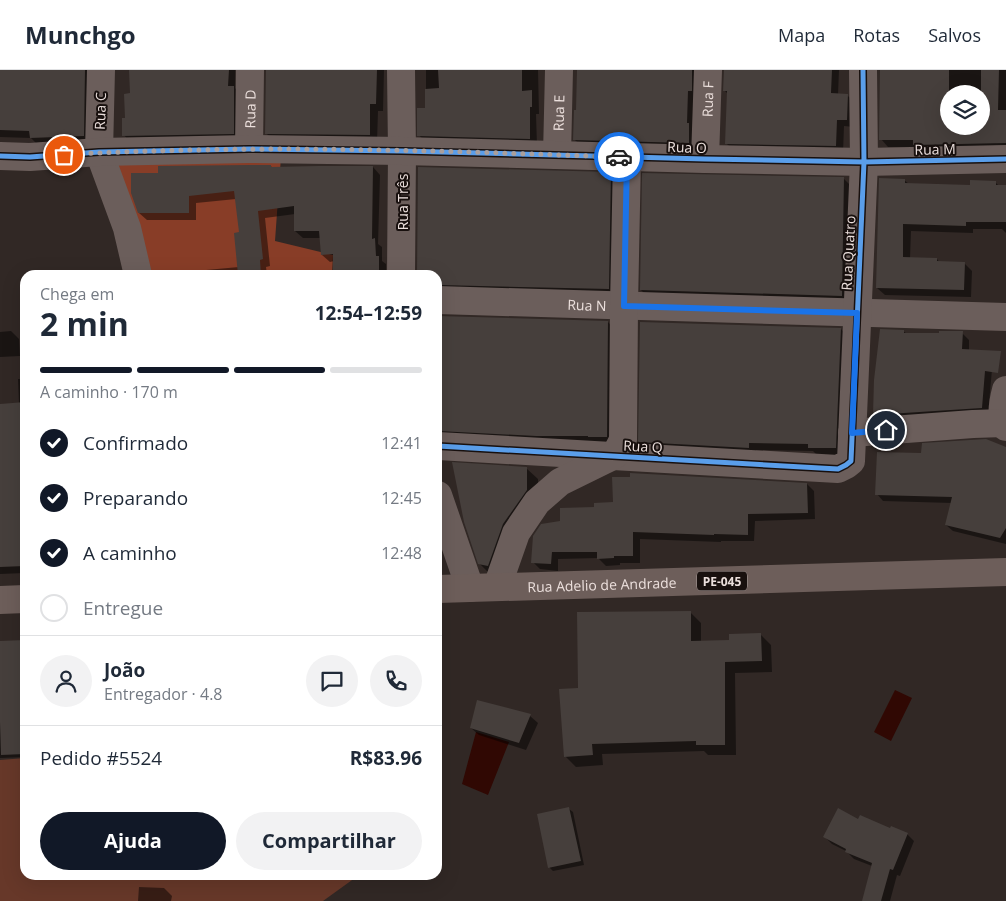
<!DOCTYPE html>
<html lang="pt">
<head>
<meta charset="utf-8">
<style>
  :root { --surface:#fff; --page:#f2f2f3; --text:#1f2937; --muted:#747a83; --line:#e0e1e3; --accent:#111827 }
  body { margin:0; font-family:"Open Sans",sans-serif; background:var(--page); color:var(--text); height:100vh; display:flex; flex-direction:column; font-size:19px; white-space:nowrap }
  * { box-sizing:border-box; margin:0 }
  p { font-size:16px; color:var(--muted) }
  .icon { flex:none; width:28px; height:28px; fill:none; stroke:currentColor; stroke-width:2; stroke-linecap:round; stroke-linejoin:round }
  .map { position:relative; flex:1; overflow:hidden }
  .side { position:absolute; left:20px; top:200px; width:422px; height:610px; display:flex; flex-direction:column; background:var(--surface); border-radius:15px; box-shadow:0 5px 20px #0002 }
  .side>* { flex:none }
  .buttons { position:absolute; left:940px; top:15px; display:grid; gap:10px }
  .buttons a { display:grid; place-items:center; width:50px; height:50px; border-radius:50%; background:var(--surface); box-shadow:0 5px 20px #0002; font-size:25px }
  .pin { position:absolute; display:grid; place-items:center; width:42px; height:42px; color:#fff; margin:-21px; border:2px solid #fff; border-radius:50%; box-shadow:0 1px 5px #0007 }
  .courier { position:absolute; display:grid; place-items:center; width:50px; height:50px; margin:-25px; border:4px solid #1a73e8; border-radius:50%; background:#fff; color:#222; box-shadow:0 1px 6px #0007 }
  .summary em { font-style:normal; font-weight:700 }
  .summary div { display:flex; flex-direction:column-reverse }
  .summary { display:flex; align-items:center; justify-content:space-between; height:85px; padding:0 20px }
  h1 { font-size:32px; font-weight:700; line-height:38px }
  .bar { display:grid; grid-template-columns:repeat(4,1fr); gap:8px 5px; align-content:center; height:60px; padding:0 20px }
  .bar i { height:6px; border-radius:4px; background:var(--line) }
  .bar .on { background:var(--accent) }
  .bar p { grid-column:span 4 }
  .line { display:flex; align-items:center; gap:12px; padding:0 20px; border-top:1px solid var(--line) }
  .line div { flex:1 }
  .round { display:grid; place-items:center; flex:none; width:52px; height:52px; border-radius:26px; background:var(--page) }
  ol { padding:0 20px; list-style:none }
  li { display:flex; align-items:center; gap:15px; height:55px }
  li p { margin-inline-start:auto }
  li .icon { padding:5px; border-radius:50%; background:var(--accent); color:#fff; stroke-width:4 }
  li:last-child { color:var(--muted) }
  li i { width:28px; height:28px; border:2px solid var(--line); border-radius:50% }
  .button { display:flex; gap:10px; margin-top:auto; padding:10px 20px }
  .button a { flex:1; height:58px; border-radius:30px; background:var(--accent); color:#fff; font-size:20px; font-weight:700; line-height:58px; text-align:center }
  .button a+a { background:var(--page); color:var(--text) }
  header { display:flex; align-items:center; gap:30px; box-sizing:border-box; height:70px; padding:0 25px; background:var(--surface); border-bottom:1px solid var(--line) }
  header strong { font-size:24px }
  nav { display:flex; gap:28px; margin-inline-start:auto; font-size:18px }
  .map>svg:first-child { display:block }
</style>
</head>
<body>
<header>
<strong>Munchgo</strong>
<nav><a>Mapa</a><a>Rotas</a><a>Salvos</a></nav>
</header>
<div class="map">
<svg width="1006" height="831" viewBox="0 0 1006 831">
  <rect width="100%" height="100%" fill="#312825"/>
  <path fill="#673829" d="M25,688V805H359L323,831H0V690Z"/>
  <path fill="#883d27" d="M281,87L275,171L333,185L332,205H149L115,92Z"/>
  <path fill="#300803" d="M895,620L912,628L891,671L874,662Z
    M476,662L509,672L488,725L462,714Z"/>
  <path fill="#0007" fill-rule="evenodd" d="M0,0H95L91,73L38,75L31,68L0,67Z
    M130,0H235V18L240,24V70L130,72L124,65L131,25Z
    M267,0H384L383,41H378L377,72L274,71L266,63Z
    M426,0H538L539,44H536L537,76L426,73L419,65L426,39Z
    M578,0H701L696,80L582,77L574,69L578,42Z
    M725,0H839L838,25H847L855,33L854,57L844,56L843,83L734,81L726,73L728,24L724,20Z
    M882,0H1006V81L888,77L881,69ZM949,24H981V56H949Z
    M271,96L273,99L373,97L380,105L378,174L382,177V191L386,194V205H334V191L330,192L322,185L321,168H303L295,161V144L265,148L270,196L266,197L267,205H207L206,200L239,197L240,164L236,129L196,133V150H147L139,143L159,104Z
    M611,103L618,111L616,227L438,224V205H418Z
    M843,108L851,116L849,234L649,228L641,220Z
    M904,110L909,114L971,116L995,112L999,116H1006V163L1002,159H973V163L911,161L910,189H937L940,193H964L972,201L971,227L885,225L877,218Z
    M438,247L608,252L615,260L614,374L438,366Z
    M841,259L848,267L843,385H817L813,381L756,380V385L647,379L639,371Z
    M11,261L19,269L20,286L0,287V262Z
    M903,261L907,264L962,263L969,270V281L993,288L988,345L881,352L875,345Z
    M18,309H25V503L0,504V335L19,333Z
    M1006,378V474L953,461L946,455L952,433L883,431L877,424L923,385Z
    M526,398L538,409V432L491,505L479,493Z
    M807,414L814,421L815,449L755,451L754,471H721V472L640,469V493H620V495L606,496L598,488L558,489V501L540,499L533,492L561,452L596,439Z
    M438,467L441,488L438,489Z
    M690,542L701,553V572H731L760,564L771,575L772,602L735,603L736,685H708L704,681L602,684L603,695L576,697L565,686L579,619Z
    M0,572H25V687L0,688Z
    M530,646L538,653L526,680L479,665L471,658Z
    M569,739L573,742L584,795L553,801L550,798L539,745Z
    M859,751L907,764L914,771L900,806L897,805L890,831H863L872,796L854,789L846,781L832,774L825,767Z
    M139,817L164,818L172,826L171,831H138Z"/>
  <path fill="#463f3c" d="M0,0H85L84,66L30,68L29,61L0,60Z
    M129,0H229L228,16H234V64L122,66V48H125L124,24L130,23Z
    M266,0H377L376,34H370V65L265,64Z
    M438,0H522V21L532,20V37H530V69L417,66V38H425V19L439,18Z
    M577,0H692V21H688L687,53H689V73L573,70L574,40H576Z
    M724,0H832L831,23L848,24L847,50H837L836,76L725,74L727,21H723Z
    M880,0H949V56H981V0H999L998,40H1006V73L913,75V70H879Z
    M249,95H271V97L318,96H373L372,169L375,168L376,186H379V205H333V184L321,185L319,161H294V136L258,141L263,189L260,190L261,205H238L234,163L239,162L234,121L189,126V143H138L131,123V103H158V96Z
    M418,97L611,102L609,219L438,215V205H417Z
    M642,103L844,107L842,226L640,220Z
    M879,108L905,109V113L970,115V110L996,111V115H1006V152H966V156L903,154V187L937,188V191L965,192L964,220L876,218Z
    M438,246L608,251L607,367H588V366H536L438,361Z
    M640,252L841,258L836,378H808V374L749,373V378L638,372Z
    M880,259L904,260V263H939V261H963L962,279L1001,281L998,303L985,301L982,338L873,345L874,310Z
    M25,332V496L0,497V334Z
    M986,369L1006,377V458L1000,468L945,455L952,427L875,425L877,382L921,383L922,373Z
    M452,392L527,397V420L503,454L488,496L478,494L464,452Z
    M630,403L807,413L808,443L748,444V465L714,464V465L633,462V486H614V488L597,489V482H552L551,494L531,493L533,466L541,454L560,451V438L594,437V433L613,432L612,407H630Z
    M691,541V571L729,570V564L761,563L762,591L725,592V675H696V671L592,674L593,685L564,687L559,619L578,618L577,542Z
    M25,570V684L1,685L0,652V571Z
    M477,630L531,644L519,673L470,658Z
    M569,737L581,791L548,798L537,744Z
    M838,738L858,749L860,745L890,758L891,756L908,763L893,800L890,799L881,831H862L872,793L845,782L846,779L823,767Z"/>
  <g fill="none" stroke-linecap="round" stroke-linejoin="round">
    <g stroke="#6b5e5b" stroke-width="28">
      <path d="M101,0L99,82L127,158L138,205"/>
      <path d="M401,0L402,81L401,205"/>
      <path id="s1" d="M249,79L250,0"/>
      <path id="s2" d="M557,85L559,0"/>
      <path d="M0,86L30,87L99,82L249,79L402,81L705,89L864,92L1006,89"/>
      <path id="s3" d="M705,89L708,0"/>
      <path id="s4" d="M438,230L1006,247"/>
      <path d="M1006,320C1003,331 1000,347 1006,357"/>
      <path d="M852,363L973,354L1004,353"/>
      <path d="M438,376L838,399L846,395L851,391L864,92L863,0"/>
      <path d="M438,425L470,518"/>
      <path d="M497,517L516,463L537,432L560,412L615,385L623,370L624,236L627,87"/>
    </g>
    <g stroke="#6d5e5a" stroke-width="28">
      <path id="s5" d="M438,519L1006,502"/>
      <path d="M0,530L25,529"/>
    </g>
    <g stroke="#18100e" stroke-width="8">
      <path id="cycleway" d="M0,86L30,87L99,82L249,79L402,81L705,89L864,92L1006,89
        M438,376L838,399L846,395L851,391L864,92L863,0"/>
    </g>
    <use href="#cycleway" stroke="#5a9eea" stroke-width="5"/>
  </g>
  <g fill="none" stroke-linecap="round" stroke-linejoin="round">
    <path stroke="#aa9f9c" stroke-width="5" stroke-dasharray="0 9" d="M64,85C107,82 150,81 193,80C335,77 477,82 619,87"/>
    <path stroke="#1a73e8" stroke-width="6" d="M619,87H627L624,236L857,243L852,363L886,360"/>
  </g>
  <g text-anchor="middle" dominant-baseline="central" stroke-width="4" stroke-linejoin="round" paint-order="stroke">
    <rect fill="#18100e" stroke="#aca19e" stroke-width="1" x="697" y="501.5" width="50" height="19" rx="4"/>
    <g font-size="12" font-weight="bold" fill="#ebdfdc">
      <text x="722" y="511">PE-045</text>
    </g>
    <g font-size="14" fill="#ebdfdc" stroke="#18100e">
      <text stroke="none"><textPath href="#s3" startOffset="60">Rua F</textPath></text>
      <text stroke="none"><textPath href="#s1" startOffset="40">Rua D</textPath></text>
      <text transform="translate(100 41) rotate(-88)">Rua C</text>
      <text stroke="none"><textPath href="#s2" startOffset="42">Rua E</textPath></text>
      <text transform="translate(687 77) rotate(2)">Rua O</text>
      <text transform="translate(935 79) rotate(-1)">Rua M</text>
      <text transform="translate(402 132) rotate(-90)">Rua Três</text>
      <text transform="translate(848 183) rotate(-87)">Rua Quatro</text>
      <text stroke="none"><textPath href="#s4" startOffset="149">Rua N</textPath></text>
      <text transform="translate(643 376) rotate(3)">Rua Q</text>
      <text stroke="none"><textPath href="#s5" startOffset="164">Rua Adelio de Andrade</textPath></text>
    </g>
  </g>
</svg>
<div class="buttons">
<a><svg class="icon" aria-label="layers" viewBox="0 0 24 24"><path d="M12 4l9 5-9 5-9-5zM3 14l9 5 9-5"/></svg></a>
</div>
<div class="pin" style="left:64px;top:85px;background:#ea580c"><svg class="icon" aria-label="bag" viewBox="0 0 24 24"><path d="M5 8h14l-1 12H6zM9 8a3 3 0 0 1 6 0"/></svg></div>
<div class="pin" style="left:886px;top:360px;background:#1f2937"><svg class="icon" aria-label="home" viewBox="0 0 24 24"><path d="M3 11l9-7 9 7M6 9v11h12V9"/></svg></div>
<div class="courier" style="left:619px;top:87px"><svg class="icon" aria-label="car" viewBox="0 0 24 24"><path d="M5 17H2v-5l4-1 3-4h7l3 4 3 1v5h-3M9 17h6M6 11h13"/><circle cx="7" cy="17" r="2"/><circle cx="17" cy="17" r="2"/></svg></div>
<section class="side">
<div class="summary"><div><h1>2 min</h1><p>Chega em</p></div><em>12:54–12:59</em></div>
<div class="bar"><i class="on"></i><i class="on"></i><i class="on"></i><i></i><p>A caminho · 170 m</p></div>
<ol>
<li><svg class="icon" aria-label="check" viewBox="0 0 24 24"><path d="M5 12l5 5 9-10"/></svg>Confirmado<p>12:41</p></li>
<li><svg class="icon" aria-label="check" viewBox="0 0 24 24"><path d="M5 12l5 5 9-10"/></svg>Preparando<p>12:45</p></li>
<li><svg class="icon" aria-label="check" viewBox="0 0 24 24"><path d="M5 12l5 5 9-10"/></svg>A caminho<p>12:48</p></li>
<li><i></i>Entregue</li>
</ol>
<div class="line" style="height:90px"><a class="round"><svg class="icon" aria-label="person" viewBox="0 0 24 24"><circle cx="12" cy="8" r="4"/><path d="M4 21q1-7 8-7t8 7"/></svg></a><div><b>João</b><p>Entregador · 4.8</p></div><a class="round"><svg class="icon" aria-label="chat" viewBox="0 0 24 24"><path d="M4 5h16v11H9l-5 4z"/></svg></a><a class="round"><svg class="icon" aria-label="phone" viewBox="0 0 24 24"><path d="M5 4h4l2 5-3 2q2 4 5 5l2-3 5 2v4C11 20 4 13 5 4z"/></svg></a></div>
<div class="line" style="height:65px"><div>Pedido #5524</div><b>R$83.96</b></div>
<div class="button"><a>Ajuda</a><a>Compartilhar</a></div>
</section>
</div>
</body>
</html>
